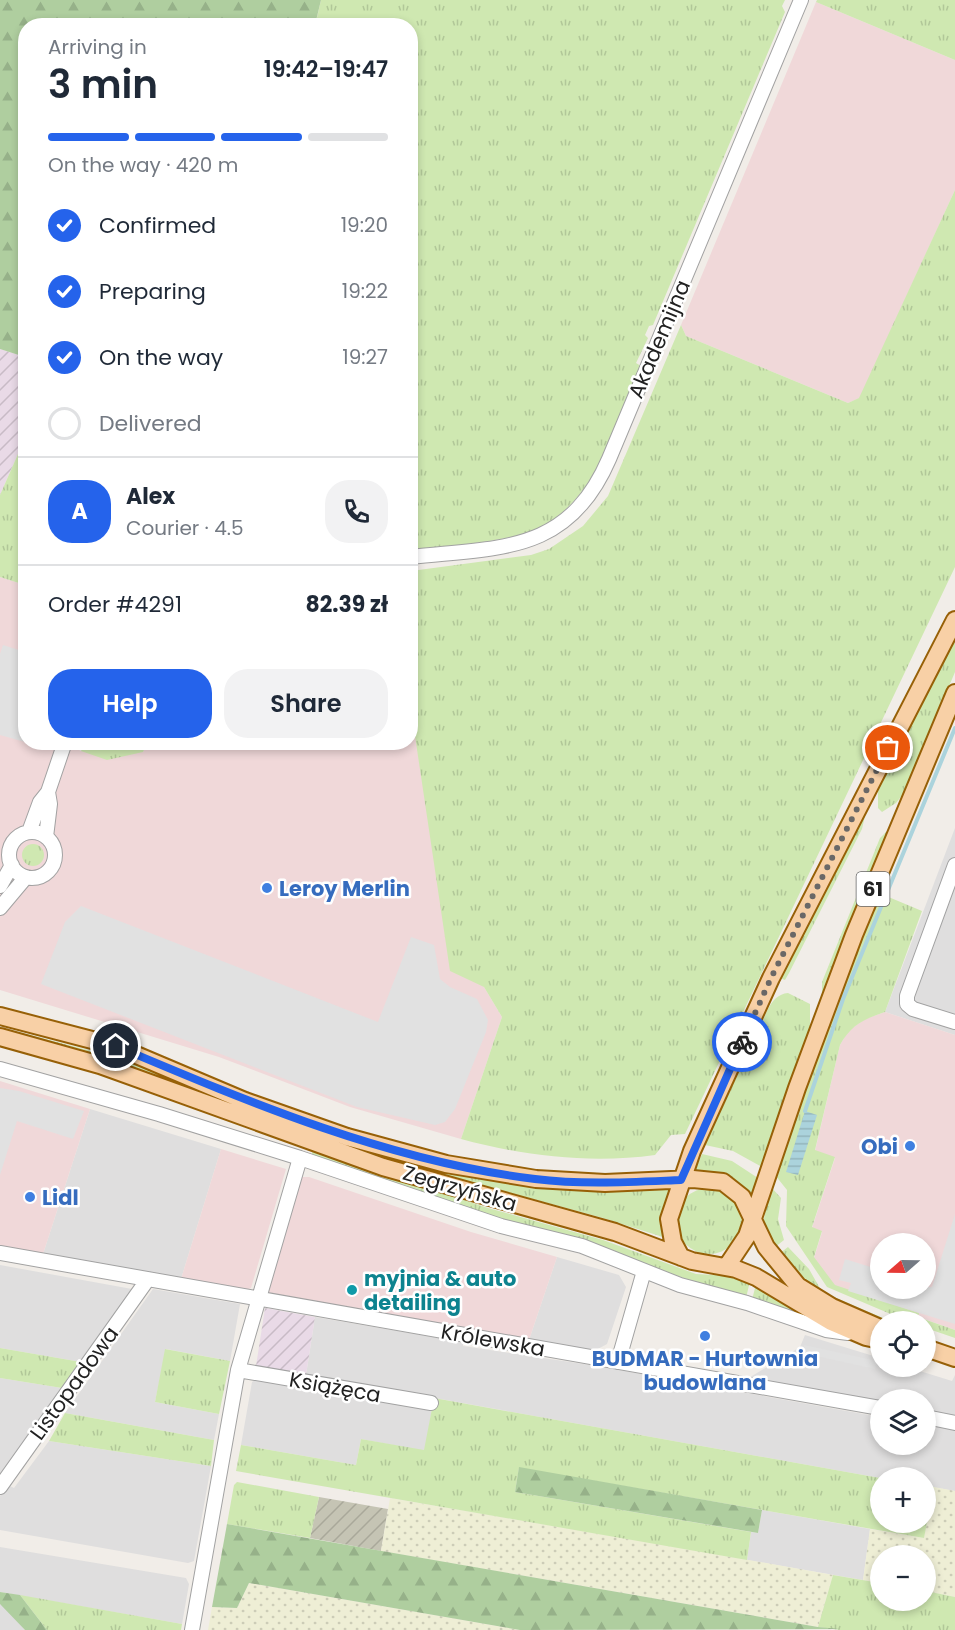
<!DOCTYPE html>
<html lang="en">
<head>
<meta charset="utf-8">
<style>
  :root { --surface:#fff; --page:#f2f2f3; --text:#1f2937; --muted:#747a83; --line:#e0e1e3; --accent:#2563eb }
  body { margin:0; font-family:Poppins,sans-serif; background:var(--page); color:var(--text); height:100vh; display:flex; flex-direction:column; font-size:22px; white-space:nowrap }
  * { box-sizing:border-box; margin:0 }
  p { font-size:20px; color:var(--muted) }
  .icon { flex:none; width:33px; height:33px; fill:none; stroke:currentColor; stroke-width:2; stroke-linecap:round; stroke-linejoin:round }
  .map { position:relative; flex:1; overflow:hidden }
  .sheet { position:absolute; left:18px; top:18px; width:400px; height:732px; display:flex; flex-direction:column; background:var(--surface); border-radius:24px; box-shadow:0 3px 9px #0003 }
  .sheet>* { flex:none }
  .needle { width:39px; rotate:250deg }
  .fabs { position:absolute; left:870px; top:1233px; display:grid; gap:12px }
  .fabs a { display:grid; place-items:center; width:66px; height:66px; border-radius:50%; background:var(--surface); box-shadow:0 3px 9px #0003; font-size:30px }
  .pin { position:absolute; display:grid; place-items:center; width:51px; height:51px; color:#fff; margin:-26px; border:3px solid #fff; border-radius:50%; box-shadow:0 2px 6px #0007 }
  .courier { position:absolute; display:grid; place-items:center; width:60px; height:60px; margin:-30px; border:4px solid #2563eb; border-radius:50%; background:#fff; color:#222; box-shadow:0 2px 8px #0007 }
  .overview em { font-style:normal; font-weight:600 }
  .overview div { display:flex; flex-direction:column-reverse }
  .overview { display:flex; align-items:center; justify-content:space-between; height:102px; padding:0 30px }
  h1 { font-size:39px; font-weight:600; line-height:45px }
  .bar { display:grid; grid-template-columns:repeat(4,1fr); gap:9px 6px; align-content:center; height:72px; padding:0 30px }
  .bar i { height:8px; border-radius:4px; background:var(--line) }
  .bar .on { background:var(--accent) }
  .bar p { grid-column:span 4 }
  .line { display:flex; align-items:center; gap:15px; padding:0 30px; border-top:2px solid var(--line) }
  .line div { flex:1 }
  .round { display:grid; place-items:center; flex:none; width:63px; height:63px; border-radius:24px; background:var(--page) }
  ol { padding:0 30px; list-style:none }
  li { display:flex; align-items:center; gap:18px; height:66px }
  li p { margin-inline-start:auto }
  li .icon { padding:6px; border-radius:50%; background:var(--accent); color:#fff; stroke-width:4 }
  li:last-child { color:var(--muted) }
  li i { width:33px; height:33px; border:3px solid var(--line); border-radius:50% }
  .action { display:flex; gap:12px; margin-top:auto; padding:12px 30px }
  .action a { flex:1; height:69px; border-radius:24px; background:var(--accent); color:#fff; font-size:24px; font-weight:600; line-height:69px; text-align:center }
  .action a+a { background:var(--page); color:var(--text) }
  .map>svg:first-child { display:block }
</style>
</head>
<body>
<div class="map">
<svg width="955" height="1630" viewBox="0 0 955 1630">
  <defs>
    <pattern id="industrial-furrows" width="10" height="10" patternUnits="userSpaceOnUse" patternTransform="scale(1.5)"><rect width="10" height="10" fill="#e9dae7"/><path d="M-1 1l2-2M0 10L10 0M9 11l2-2" fill="none" stroke="#c8bbc6"/></pattern>
    <pattern id="construction-furrows" width="10" height="10" patternUnits="userSpaceOnUse" patternTransform="scale(1.5)"><rect width="10" height="10" fill="#c5c4b4"/><path d="M-1 1l2-2M0 10L10 0M9 11l2-2" fill="none" stroke="#a9a89a"/></pattern>
    <pattern id="farmland-dots" width="8" height="8" patternUnits="userSpaceOnUse" patternTransform="scale(1.5)"><rect width="8" height="8" fill="#eeeed5"/><path d="M2 2h.1M6 6h.1" fill="none" stroke="#ccccb7" stroke-width="1.8" stroke-linecap="round"/></pattern>
    <pattern id="grass-tufts" width="24" height="20" patternUnits="userSpaceOnUse" patternTransform="scale(1.5)"><rect width="24" height="20" fill="#cfe8b1"/><path d="M3 7l-1-3M5 7V3M7 7l1-3M15 17l-1-3M17 17v-4M19 17l1-3" fill="none" stroke="#b1c798"/></pattern>
    <pattern id="forest-firs" width="22" height="20" patternUnits="userSpaceOnUse" patternTransform="scale(1.5)"><rect width="22" height="20" fill="#afce9f"/><path d="M5 1l3.5 6h-7zM16 11l3.5 6h-7z" fill="#96b189"/></pattern>
    <pattern id="water-rules" width="6" height="5" patternUnits="userSpaceOnUse" patternTransform="scale(1.5)"><rect width="6" height="5" fill="#abd3dc"/><path d="M0 2.5h6" fill="none" stroke="#93b5bc"/></pattern>
  </defs>
  <rect width="100%" height="100%" fill="#f1ede8"/>
  <path fill="#dfdede" d="M955,828V1035L885,1012Z
    M90,1109L221,1149L181,1279L43,1254Z
    M557,1257L619,1275L626,1287L607,1344L596,1350L529,1340Z
    M0,1265L132,1289L81,1362L0,1348Z
    M153,1289L240,1304L230,1361L166,1349L155,1402L219,1414L214,1440L65,1413Z
    M315,1317L463,1342V1346L597,1366L880,1417V1444H926V1424L955,1430V1491L926,1486V1478H880L306,1375Z
    M805,1335L880,1358V1366L907,1367L952,1381L955,1375V1418L926,1413V1400H880V1404L747,1379L800,1347Z
    M0,1378L62,1388L0,1474Z
    M258,1378L432,1409L425,1451L361,1439L356,1465L241,1445L252,1382Z
    M49,1441L211,1466L194,1561L188,1563L0,1530V1496L8,1485L14,1488Z
    M762,1510L870,1529L863,1580L747,1560L751,1532L758,1533Z
    M0,1547L186,1578L189,1584L182,1624L0,1592Z
    M0,1604L7,1609L25,1630H0Z"/>
  <path fill="#f0d8d9" fill-rule="evenodd" d="M816,2L955,60V190L860,398L848,403L686,336L681,325Z
    M0,577L25,585L26,742L66,743L81,751L143,752L147,743L411,742V709L484,987L502,1017L461,1139L350,1107L219,1057L0,990Z
    M885,1012L955,1035V1330L835,1287L814,1258L822,1232L812,1228L835,1158L815,1151L840,1045L848,1031L865,1019ZM880,1244H926V1288H880Z
    M0,1081L90,1109L43,1254L0,1246Z
    M221,1149L286,1169L251,1288L246,1290L181,1279Z
    M299,1177H309L471,1232L557,1257L529,1340L269,1294L267,1288Z"/>
  <path fill="url(#industrial-furrows)" d="M0,349L26,357L25,438L0,495Z
    M265,1308L315,1317L306,1375L256,1366Z"/>
  <path fill="url(#construction-furrows)" d="M319,1497L388,1509L381,1551L310,1538Z"/>
  <path fill="url(#farmland-dots)" d="M934,1487L955,1491V1597L926,1591V1556H880V1583L863,1580L870,1529L924,1538Z
    M390,1498L659,1544L833,1575L818,1627L381,1551Z
    M249,1583L520,1630H208L212,1607L237,1608Z"/>
  <path fill="url(#grass-tufts)" d="M321,0H785L782,6L785,12L653,325L649,326L645,335L648,338L636,363L641,366C614,430 593,518 516,536C482,544 445,546 411,551V26H315Z
    M817,0H955V60L816,2Z
    M955,190V567L685,1134L671,1135L655,1155C591,1164 523,1156 461,1139L502,1017L484,987L450,971L411,709V571L531,555L549,549L583,526L608,496L681,325L686,336L848,403L859,398Z
    M25,438L26,585H25L0,577V495Z
    M955,630V672L904,793L896,803L882,812L878,808V786Z
    M86,742H147V743L143,752L107,760L81,751Z
    M861,816H865L862,829L789,973L785,980L780,978Z
    M889,829L822,997V982L880,838Z
    M22 855a11 11 0 1 1 22 0a11 11 0 1 1-22 0Z
    M879,893L922,911L885,1012C864,1019 851,1025 840,1045L815,1150L835,1157L812,1227L822,1231L814,1257L835,1285L919,1313L918,1317L955,1330V1338L926,1328V1322L907,1321L827,1287L786,1226L787,1190L775,1175L808,1078Z
    M788,993L810,1004V1030L762,1167L733,1151L705,1145L768,1009C773,1000 778,994 788,993Z
    M0,1027L126,1060L302,1130L378,1155L446,1172L497,1181L574,1189H671L663,1218L666,1238L603,1218L377,1157L303,1132L135,1069Z
    M313,1150L488,1208L603,1240L696,1274L733,1276L750,1281L746,1298L606,1253L474,1215L310,1159Z
    M702,1154L732,1161L758,1178L752,1196C735,1178 721,1170 694,1172Z
    M771,1187L781,1198L778,1219L784,1240L774,1248L763,1223Z
    M676 1221a33 33 0 1 1 66 0a33 33 0 1 1-66 0Z
    M788,1247L809,1269L822,1292L890,1321L860,1313L810,1287L779,1254Z
    M756,1284L823,1322L752,1300Z
    M0,1348L81,1362L62,1388L0,1378Z
    M165,1349L230,1361L219,1414L155,1402Z
    M434,1398L880,1478V1522H926V1486L934,1487L924,1538L519,1468L515,1492L751,1532L747,1560L236,1471L241,1445L356,1465L361,1439L424,1450Z
    M65,1413L214,1440L211,1466L49,1441Z
    M237,1482L319,1497L310,1538L227,1524L234,1485Z
    M833,1575L880,1583V1600H926V1591L955,1597V1630H840L818,1627Z
    M20,1595L182,1624L181,1630H47Z"/>
  <path fill="url(#forest-firs)" d="M0,0H321L315,25L26,26L25,357L0,349Z
    M519,1467L762,1510L758,1533L515,1492Z
    M227,1524L818,1627L840,1629L520,1630L249,1583L237,1608L212,1607Z
    M0,1592L20,1595L47,1630H25L0,1604Z"/>
  <path fill="#e1e1e1" d="M3,645L25,652V742L0,735V654Z
    M81,906L378,1022L411,937L434,945L440,979L450,987L477,999L488,1020L486,1032L455,1109L445,1122L435,1125L357,1107L41,984L65,922Z
    M0,1088L19,1091L84,1111L73,1139L17,1121L0,1175Z
    M955,1214V1324L848,1291L851,1283L839,1280L845,1259L880,1270V1288L932,1287Z
    M804,1345L877,1361L875,1369L803,1353Z"/>
  <path fill="url(#water-rules)" d="M805,1111L817,1115L798,1175L786,1172Z"/>
  <g fill="none" stroke-linecap="round" stroke-linejoin="round">
    <path stroke="#abd3dc" stroke-width="4" d="M805,1111L843,999L955,728"/>
    <g stroke="#a2a2a2" stroke-width="16">
      <path id="minor" d="M411,557C500,547 568,554 609,459L801,0
        M29,832L40,802L48,792L65,742
        M9 855a23 23 0 1 1 46 0a23 23 0 1 1-46 0Z
        M46,837L50,804L48,792
        M955,865L907,996V1004L913,1009L955,1022
        M0,886L12,865
        M0,908L26,877
        M0,1069L159,1114L300,1158L501,1226L582,1246L680,1285L747,1303L826,1330L848,1333
        M0,1253L880,1408
        M618,1362L644,1271
        M238,1370L431,1403
        M926,1417L955,1423
        M0,1487L148,1279
        M192,1630L238,1370L300,1158"/>
    </g>
    <g stroke="#976007" stroke-width="20">
      <path id="major" d="M0,1016L115,1046L245,1101L347,1137L446,1164L536,1179L605,1183L693,1179L723,1182L742,1197L766,1247L798,1286L832,1307L880,1328
        M0,1037L100,1065L383,1167L615,1232L692,1261L736,1269L756,1277L831,1322L866,1337L880,1340
        M681,1257L673,1242L669,1219L692,1151L771,978L955,620
        M727,1266L747,1236L797,1088L854,935L955,693
        M926,1348L955,1358"/>
    </g>
    <use href="#minor" stroke="#fff" stroke-width="14"/>
    <use href="#major" stroke="#f8d0a6" stroke-width="16"/>
  </g>
  <g fill="none" stroke-linecap="round" stroke-linejoin="round">
    <path stroke="#6a6867" stroke-width="6" stroke-dasharray="0 10.8" d="M742,1042L771,978L888,748"/>
    <path stroke="#2563eb" stroke-width="8" d="M116,1046C251,1103 388,1161 535,1179C583,1185 632,1182 681,1180L742,1042"/>
  </g>
  <g fill="#3f7fe0" stroke="#fff" stroke-width="2">
    <circle cx="267" cy="888" r="6"/>
    <circle cx="910" cy="1146" r="6"/>
    <circle cx="30" cy="1197" r="6"/>
    <circle cx="705" cy="1336" r="6"/>
  </g>
  <circle fill="#0f9aa8" stroke="#fff" stroke-width="2" cx="352" cy="1290" r="6"/>
  <g text-anchor="middle" dominant-baseline="central" stroke-width="5" stroke-linejoin="round" paint-order="stroke">
    <rect fill="#fff" stroke="#646464" stroke-width="1.5" x="856.5" y="872" width="33" height="34" rx="4.5"/>
    <g font-size="20" font-weight="bold" fill="#212121">
      <text x="873" y="889">61</text>
    </g>
    <g font-size="21" fill="#212121" stroke="#fff">
      <text transform="translate(659 339) rotate(-67)">Akademijna</text>
      <text transform="translate(460 1188) rotate(16)">Zegrzyńska</text>
      <text transform="translate(493 1340) rotate(10)">Królewska</text>
      <text transform="translate(74 1383) rotate(-54)">Listopadowa</text>
      <text transform="translate(335 1387) rotate(10)">Książęca</text>
    </g>
    <g font-size="21" font-weight="bold" fill="#366cbe" stroke="#fff" text-anchor="start">
      <text x="279" y="888">Leroy Merlin</text>
      <text x="898" y="1146" text-anchor="end">Obi</text>
      <text x="42" y="1197">Lidl</text>
      <text x="705" y="1358" text-anchor="middle">BUDMAR - Hurtownia<tspan x="705" dy="24">budowlana</tspan></text>
    </g>
    <g font-size="21" font-weight="bold" fill="#0d838f" stroke="#fff" text-anchor="start">
      <text x="364" y="1278">myjnia &amp; auto<tspan x="364" dy="24">detailing</tspan></text>
    </g>
  </g>
</svg>
<div class="fabs">
<a><svg class="needle" viewBox="-14 -14 28 28"><path d="M0-13l5 13h-10z" fill="#e53935"/><path d="M0 13l5-13h-10z" fill="#747a83"/></svg></a>
<a><svg class="icon" aria-label="locate" viewBox="0 0 24 24"><circle cx="12" cy="12" r="6"/><path d="M12 2v4M12 18v4M2 12h4M18 12h4"/></svg></a>
<a><svg class="icon" aria-label="layers" viewBox="0 0 24 24"><path d="M12 4l9 5-9 5-9-5zM3 14l9 5 9-5"/></svg></a>
<a>+</a>
<a>−</a>
</div>
<div class="pin" style="left:888px;top:748px;background:#ea580c"><svg class="icon" aria-label="bag" viewBox="0 0 24 24"><path d="M5 8h14l-1 12H6zM9 8a3 3 0 0 1 6 0"/></svg></div>
<div class="pin" style="left:116px;top:1046px;background:#1f2937"><svg class="icon" aria-label="home" viewBox="0 0 24 24"><path d="M3 11l9-7 9 7M6 9v11h12V9"/></svg></div>
<div class="courier" style="left:742px;top:1042px"><svg class="icon" aria-label="bike" viewBox="0 0 24 24"><circle cx="6" cy="16" r="4"/><circle cx="18" cy="16" r="4"/><path d="M6 16l4-8h5l3 8M10 8l3 8H6M13 5h3"/></svg></div>
<section class="sheet">
<div class="overview"><div><h1>3 min</h1><p>Arriving in</p></div><em>19:42–19:47</em></div>
<div class="bar"><i class="on"></i><i class="on"></i><i class="on"></i><i></i><p>On the way · 420 m</p></div>
<ol>
<li><svg class="icon" aria-label="check" viewBox="0 0 24 24"><path d="M5 12l5 5 9-10"/></svg>Confirmed<p>19:20</p></li>
<li><svg class="icon" aria-label="check" viewBox="0 0 24 24"><path d="M5 12l5 5 9-10"/></svg>Preparing<p>19:22</p></li>
<li><svg class="icon" aria-label="check" viewBox="0 0 24 24"><path d="M5 12l5 5 9-10"/></svg>On the way<p>19:27</p></li>
<li><i></i>Delivered</li>
</ol>
<div class="line" style="height:108px"><b class="round" style="background:var(--accent);color:#fff">A</b><div><b>Alex</b><p>Courier · 4.5</p></div><a class="round"><svg class="icon" aria-label="phone" viewBox="0 0 24 24"><path d="M5 4h4l2 5-3 2q2 4 5 5l2-3 5 2v4C11 20 4 13 5 4z"/></svg></a></div>
<div class="line" style="height:78px"><div>Order #4291</div><b>82.39 zł</b></div>
<div class="action"><a>Help</a><a>Share</a></div>
</section>
</div>
</body>
</html>
